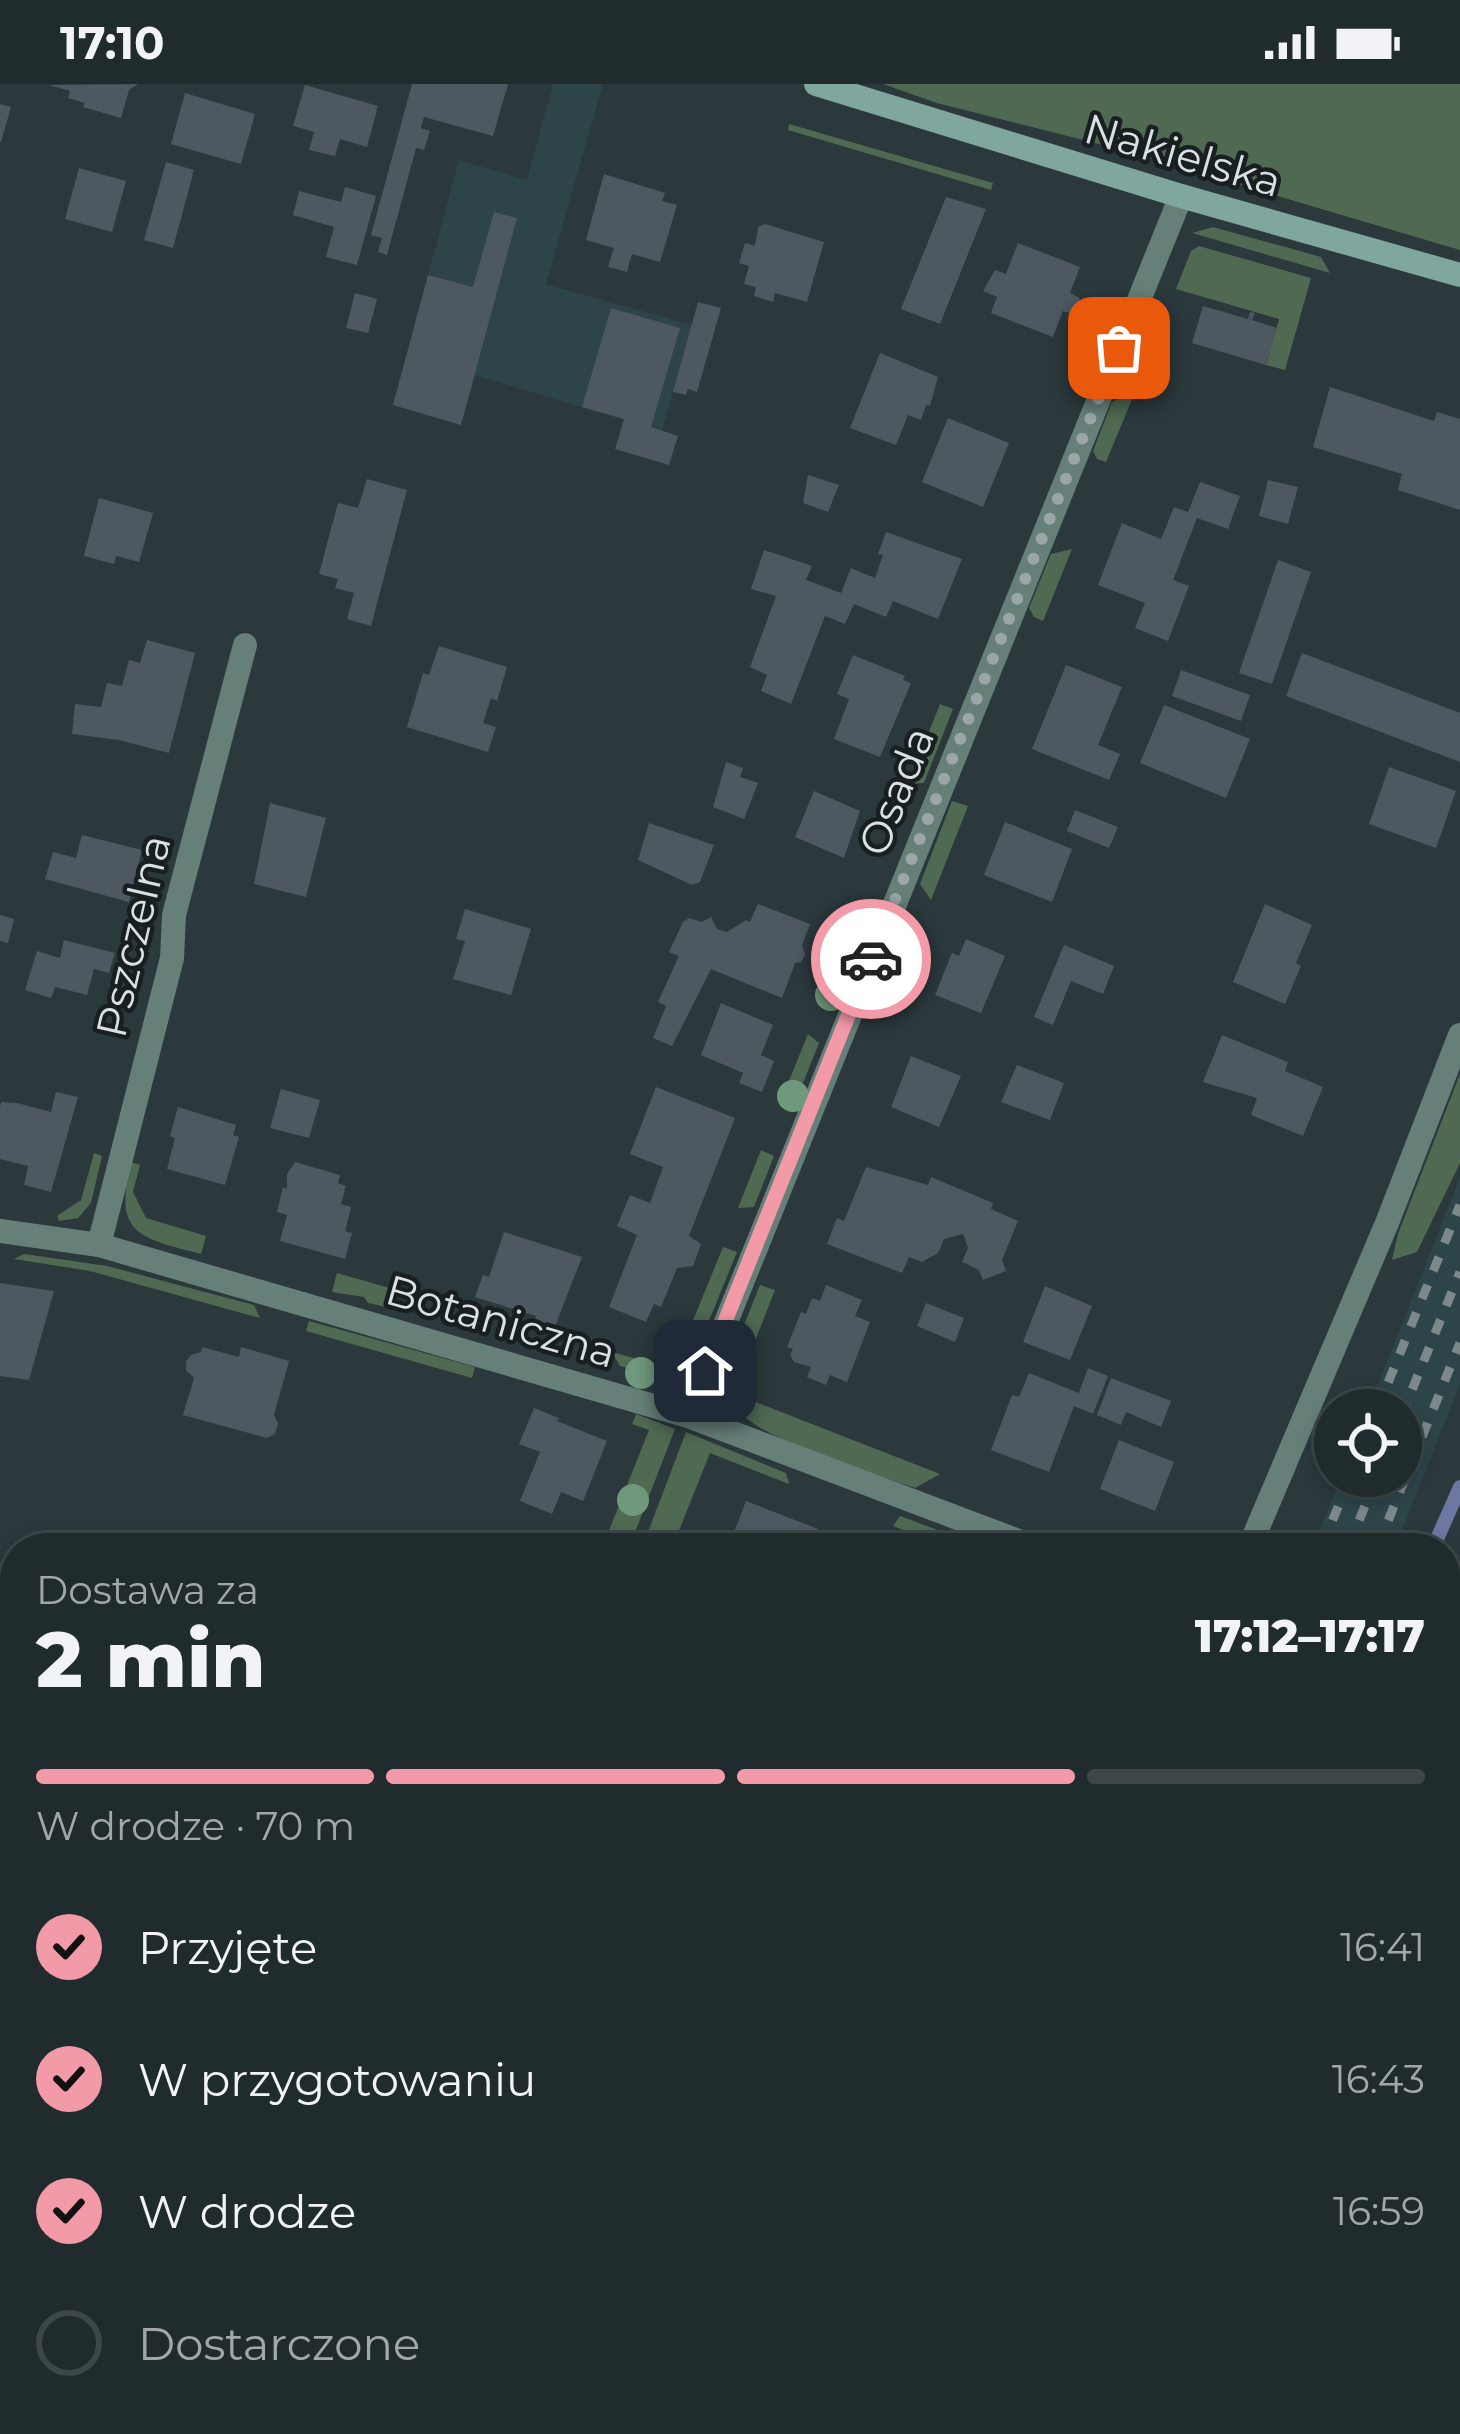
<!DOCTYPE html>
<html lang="pl">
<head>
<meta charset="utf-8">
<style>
  :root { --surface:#202b2d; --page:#283335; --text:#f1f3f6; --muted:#a2a7aa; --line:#3d4749; --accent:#f39aa9 }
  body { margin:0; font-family:Montserrat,sans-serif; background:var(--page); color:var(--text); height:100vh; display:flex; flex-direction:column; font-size:45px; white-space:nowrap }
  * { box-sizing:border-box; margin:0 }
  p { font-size:39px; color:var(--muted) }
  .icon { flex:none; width:66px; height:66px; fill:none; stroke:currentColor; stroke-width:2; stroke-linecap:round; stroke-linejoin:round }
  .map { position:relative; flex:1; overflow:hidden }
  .sheet { position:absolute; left:0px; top:1449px; width:1461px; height:903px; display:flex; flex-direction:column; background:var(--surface); border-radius:48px 48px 0 0; box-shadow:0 6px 18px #0003,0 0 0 3px var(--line) }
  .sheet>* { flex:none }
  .buttons { position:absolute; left:1314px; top:1305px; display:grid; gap:24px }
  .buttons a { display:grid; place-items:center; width:108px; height:108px; border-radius:50%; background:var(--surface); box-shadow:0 6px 18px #0003,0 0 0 3px var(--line); font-size:60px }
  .pin { position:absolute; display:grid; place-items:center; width:102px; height:102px; color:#fff; margin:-51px; border-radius:24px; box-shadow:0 6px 18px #0006 }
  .courier { position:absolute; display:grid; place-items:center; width:120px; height:120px; margin:-60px; border:9px solid #f39aa9; border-radius:50%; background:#fff; color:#222; box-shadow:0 3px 15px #0007 }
  .head em { font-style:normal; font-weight:800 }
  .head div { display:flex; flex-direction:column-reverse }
  .head { display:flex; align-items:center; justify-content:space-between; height:204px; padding:0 36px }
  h1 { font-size:78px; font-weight:800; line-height:90px }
  .bar { display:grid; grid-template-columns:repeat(4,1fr); gap:18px 12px; align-content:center; height:144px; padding:0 36px }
  .bar i { height:15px; border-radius:9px; background:var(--line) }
  .bar .current { background:var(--accent) }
  .bar p { grid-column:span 4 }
  ol { padding:0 36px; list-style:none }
  li { display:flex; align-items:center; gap:36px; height:132px }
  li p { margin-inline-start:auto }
  li .icon { padding:12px; border-radius:50%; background:var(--accent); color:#111; stroke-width:4 }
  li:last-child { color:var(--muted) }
  li i { width:66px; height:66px; border:6px solid var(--line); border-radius:50% }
  .status { display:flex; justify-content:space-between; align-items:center; height:84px; padding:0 60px; background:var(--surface); direction:ltr }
  .status svg { height:33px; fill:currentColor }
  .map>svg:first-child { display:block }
</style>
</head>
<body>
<div class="status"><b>17:10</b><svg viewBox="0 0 49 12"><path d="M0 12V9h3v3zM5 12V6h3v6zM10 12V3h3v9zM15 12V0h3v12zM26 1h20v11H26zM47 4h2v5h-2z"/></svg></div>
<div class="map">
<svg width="1460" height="2350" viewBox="0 0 1460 2350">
  <rect width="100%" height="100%" fill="#2b393c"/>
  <path fill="#2d4449" d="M553,0H603L546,200L692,241L662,347L475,291L461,341L393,321L459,76L527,96Z
    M1460,1093V1300L1395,1464H1313L1341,1392H1401V1326H1368Z
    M954,2337H1049L1044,2350H949Z"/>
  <path fill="#4f6952" d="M883,0H1460V166L1119,65L937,19Z
    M789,40L993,99L991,106L788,46Z
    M1213,143L1321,173L1330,189L1192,149Z
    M1199,162L1311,194L1285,286L1266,281L1279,235L1176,205L1191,167Z
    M1135,308L1106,378L1097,375L1093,367L1112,318Z
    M1072,465L1043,537L1034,533L1029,524L1051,470Z
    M940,620L953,625L924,699L908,700Z
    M952,717L968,722L931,816L920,800Z
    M808,950L819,959L795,1019L782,1014Z
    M1460,990V1079L1417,1168L1392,1176L1398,1150Z
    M761,1066L774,1072L754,1123L738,1124Z
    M94,1069L102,1072L91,1119L78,1134L59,1137L57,1132L81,1116Z
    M131,1078L140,1081L133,1108L146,1134L206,1152L201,1170C138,1154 113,1150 131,1078Z
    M723,1163L737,1168L706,1244L692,1239Z
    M24,1170L107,1182L254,1221L260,1234L90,1187L14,1175Z
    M337,1189L400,1207L398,1214L387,1223L368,1219L364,1213L332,1208Z
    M760,1201L775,1206L753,1262L738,1256Z
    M309,1237L475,1283L472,1294L306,1247Z
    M689,1245L703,1250L692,1281L672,1297L641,1296L635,1286L620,1282L612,1268L673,1285Z
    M735,1263L750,1270L735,1310L940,1390L915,1404C875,1390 763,1357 739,1327C723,1308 725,1284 735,1263Z
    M636,1330L675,1345L629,1464H602L649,1346L632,1340Z
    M686,1348L786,1389L789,1400L710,1369L672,1464H642Z
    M900,1432L986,1464H948L893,1442Z
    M15,1520V2017L7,2040H0V1535Z
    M1460,1527V1719L1446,1738V1564L1453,1556Z
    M852,2337H902L895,2350H846Z
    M1091,2337H1178L1174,2350H1085Z"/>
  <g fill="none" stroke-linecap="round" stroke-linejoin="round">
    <path stroke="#6e77a2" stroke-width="14" d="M1433,1464L1460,1403
      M938,2350L943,2337
      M1051,2350L1056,2337"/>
  </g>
  <path fill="#4d5861" d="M138,0L129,6L121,34L83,23L85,19L68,14L70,7L49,1Z
    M412,0H508L493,52L424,33L421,44L430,47L424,66L416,64L387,171L378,168L382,154L371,151Z
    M305,1L378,22L367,63L340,55L335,72L309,66L314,48L293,42Z
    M185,9L255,30L241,80L171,60Z
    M0,20L11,23L1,58H0Z
    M166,78L194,86L173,164L144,156Z
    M79,84L126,97L112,148L65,135Z
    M604,90L665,109L662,117L677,121L660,178L632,170L627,188L608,183L614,164L586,156Z
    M345,103L376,112L357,181L326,173L334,143L293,131L299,107L341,118Z
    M946,113L986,125L940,240L901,225Z
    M494,128L517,134L461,341L393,321L428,191L473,203Z
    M765,140L824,158L807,218L775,209L773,218L754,212L756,203L744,200L749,182L739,179L745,159L755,162L758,143Z
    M1018,159L1080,183L1070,209L1080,214L1074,231L1063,227L1053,253L991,229L997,213L983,207L995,186L1006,190Z
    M355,209L377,215L368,249L346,244Z
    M698,218L721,224L697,308L688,305L686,311L673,308Z
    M1203,222L1248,235L1250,228L1255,229L1252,236L1277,244L1266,281L1192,259Z
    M611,224L680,244L651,343L678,352L669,381L615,365L624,335L582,323Z
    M880,269L938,293L930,322L926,321L921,336L908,331L896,361L850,344Z
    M1330,303L1434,337L1437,328L1460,335V426L1398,406L1402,390L1313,363Z
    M948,334L1009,359L983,423L922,398Z
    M808,391L839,401L828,428L803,419Z
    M367,395L407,406L371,542L347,535L354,509L335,504L338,495L319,490L338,419L358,424Z
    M1268,396L1298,403L1288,440L1259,432Z
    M1200,398L1240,412L1228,445L1197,434L1173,496L1189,502L1168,557L1135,544L1145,519L1098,501L1122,439L1161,455L1174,423L1188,428Z
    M99,414L153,429L139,478L116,472L114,480L84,472Z
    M886,448L962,475L938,535L893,517L886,533L854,520L845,540L825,532L791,620L761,607L767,591L750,583L776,512L751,505L764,466L812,482L806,496L841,509L851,484L875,494L883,471L878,470Z
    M1278,476L1311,488L1272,600L1239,589Z
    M147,556L195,569L169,669L119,656L72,650L75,620L101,623L107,599L122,602L129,576L140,579Z
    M439,562L507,583L497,617L491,614L483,639L496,643L488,668L407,643L423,589L429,591Z
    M1302,569L1460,629V678L1286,612Z
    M853,571L905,592L903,596L911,599L880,673L834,655L849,615L837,610Z
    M1066,581L1122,603L1098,661L1120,670L1109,696L1032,665Z
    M1181,586L1250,611L1241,637L1172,612Z
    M1164,621L1250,655L1226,714L1140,679Z
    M726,678L743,684L740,693L758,699L744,735L713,723Z
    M1389,683L1456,707L1436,764L1369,740Z
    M814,707L860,727L844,774L795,753Z
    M270,719L326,734L306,813L254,800Z
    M1075,726L1118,743L1109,764L1067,747Z
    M1005,738L1072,765L1052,818L984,791Z
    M649,739L714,761L700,798L692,801L638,776Z
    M82,751L142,766L129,818L45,795L53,768L76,774Z
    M758,820L810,840L802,861L805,871L801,878L795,879L782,914L711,885L672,962L653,954L666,922L658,918L679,872L669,868L683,838L689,834L702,838L711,833L717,845L727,848L746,836L750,838Z
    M1265,820L1312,841L1296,879L1301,882L1285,920L1233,898Z
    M465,825L531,845L511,911L453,895L465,857L456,855Z
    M0,831L14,835L8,859L0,857Z
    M966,855L1005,872L981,929L935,911L952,869L959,872Z
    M64,856L115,869L109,889L94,885L87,911L55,903L51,914L25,906L37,867L60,874Z
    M1064,861L1114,882L1103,910L1071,897L1053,941L1034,933Z
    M721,919L773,941L761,971L774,977L762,1008L739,999L743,989L701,971Z
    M1222,951L1288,978L1285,987L1323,1003L1303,1052L1251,1031L1257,1014L1203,998Z
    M911,972L961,992L939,1043L891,1023Z
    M1017,981L1064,999L1050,1036L1001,1018Z
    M656,1003L735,1034L689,1152L701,1160L693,1182L677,1184L661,1223L654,1220L646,1238L609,1223L637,1151L617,1142L630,1111L650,1119L663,1083L630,1070Z
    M281,1005L320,1016L309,1054L270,1044Z
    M56,1008L78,1013L51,1108L24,1101L28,1082L0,1075V1023L1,1018L17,1019L51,1028Z
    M178,1023L236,1041L233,1051L239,1053L225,1101L167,1085L175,1054L170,1052Z
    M295,1078L340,1091L338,1099L346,1102L341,1120L351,1123L345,1147L352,1149L345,1175L280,1157L287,1131L277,1128L283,1103L287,1105V1090Z
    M866,1083L928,1101L931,1093L993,1119L991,1125L1018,1137L1002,1176L1006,1187L983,1196L979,1186L962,1178L968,1164L963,1150L944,1155L938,1169L922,1178L909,1173L902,1189L827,1160L837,1134L844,1137Z
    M504,1148L582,1173L552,1250L531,1245L536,1232L475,1213L483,1191L489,1193Z
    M0,1199L54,1207L29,1296L0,1292Z
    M826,1201L862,1216L855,1232L870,1238L847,1298L830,1291L826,1301L807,1293L811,1283L794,1278L790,1271L793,1265L787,1263L801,1228L806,1230L812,1214L820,1217Z
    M1045,1202L1092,1222L1070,1276L1023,1258Z
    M926,1219L964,1234L955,1258L917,1242Z
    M202,1263L239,1273L241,1263L289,1277L274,1331L278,1339L275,1350L267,1354L183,1331L194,1294L186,1286V1277L191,1271L201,1268Z
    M1088,1284L1108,1292L1093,1330L1074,1322L1049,1388L991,1366L1012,1311L1019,1313L1029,1289L1079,1309Z
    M1111,1294L1171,1317L1161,1343L1126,1328L1121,1341L1097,1331Z
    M534,1324L559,1334L557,1337L607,1357L583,1417L561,1408L552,1430L520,1417L540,1368L519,1360Z
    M1119,1356L1174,1378L1155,1427L1100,1405Z
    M746,1417L818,1445L811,1464H728Z
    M1446,1887L1460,1893V1917L1446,1950Z
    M1450,2051L1460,2056V2107L1446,2134V2059Z
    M0,2315L15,2321V2337H21L16,2350H0Z
    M357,2337H415L410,2350H389Z
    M471,2337H492L487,2350H466Z
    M579,2337H653L648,2350H594L577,2343Z"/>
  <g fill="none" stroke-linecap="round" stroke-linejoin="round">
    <path stroke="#667f79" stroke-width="24" d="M0,1147L99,1161L688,1332L1037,1464
      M99,1161L172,874L174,831L245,561
      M688,1332L1181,112
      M1249,1464L1387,1139L1460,951
      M283,2350L288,2337
      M821,2350L827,2337"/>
    <path stroke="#7fa79e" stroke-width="24" d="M816,0L1181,112L1460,191"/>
    <path stroke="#7c888a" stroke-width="9" stroke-dasharray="15 15" stroke-linecap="butt" d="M1377,1326L1460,1121
      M1401,1333L1460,1188
      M1321,1464L1351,1392
      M1348,1464L1377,1392
      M1377,1464L1460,1259
      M964,2350L969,2337
      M991,2350L996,2337
      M1019,2350L1025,2337"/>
  </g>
  <g fill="#70987c">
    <circle cx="1086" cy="277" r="16"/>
    <circle cx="831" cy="911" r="16"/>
    <circle cx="793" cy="1012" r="16"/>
    <circle cx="641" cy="1289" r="16"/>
    <circle cx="633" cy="1416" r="16"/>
  </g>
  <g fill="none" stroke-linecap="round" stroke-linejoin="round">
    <path stroke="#9ba6a9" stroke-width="12" stroke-dasharray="0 21.6" d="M871,875L1119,264"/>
    <path stroke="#f39aa9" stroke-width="15" d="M705,1287L871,875"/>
  </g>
  <g text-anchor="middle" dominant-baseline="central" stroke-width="9" stroke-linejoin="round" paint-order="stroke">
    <g font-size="42" fill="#d8e1e3" stroke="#191f21">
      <text transform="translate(1183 71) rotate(16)">Nakielska</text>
      <text transform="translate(896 707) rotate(-68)">Osada</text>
      <text transform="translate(133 852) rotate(-77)">Pszczelna</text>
      <text transform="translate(501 1237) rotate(16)">Botaniczna</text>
    </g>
  </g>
</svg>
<div class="buttons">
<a><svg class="icon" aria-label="locate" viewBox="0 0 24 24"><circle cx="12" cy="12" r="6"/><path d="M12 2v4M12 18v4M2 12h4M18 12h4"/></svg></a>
</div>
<div class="pin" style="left:1119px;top:264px;background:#ea580c"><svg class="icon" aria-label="bag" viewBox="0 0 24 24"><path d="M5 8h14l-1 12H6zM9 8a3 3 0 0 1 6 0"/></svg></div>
<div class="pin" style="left:705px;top:1287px;background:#1f2937"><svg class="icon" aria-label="home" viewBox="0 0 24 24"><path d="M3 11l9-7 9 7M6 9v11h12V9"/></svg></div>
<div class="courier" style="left:871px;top:875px"><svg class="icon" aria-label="car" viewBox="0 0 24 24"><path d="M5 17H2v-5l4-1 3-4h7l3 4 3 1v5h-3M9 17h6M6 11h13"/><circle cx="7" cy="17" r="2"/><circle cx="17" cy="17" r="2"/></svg></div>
<section class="sheet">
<div class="head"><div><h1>2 min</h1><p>Dostawa za</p></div><em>17:12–17:17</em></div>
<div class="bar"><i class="current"></i><i class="current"></i><i class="current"></i><i></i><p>W drodze · 70 m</p></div>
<ol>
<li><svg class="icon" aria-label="check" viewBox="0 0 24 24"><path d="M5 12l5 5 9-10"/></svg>Przyjęte<p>16:41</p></li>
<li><svg class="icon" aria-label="check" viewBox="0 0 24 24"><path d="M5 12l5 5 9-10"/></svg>W przygotowaniu<p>16:43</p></li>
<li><svg class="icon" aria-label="check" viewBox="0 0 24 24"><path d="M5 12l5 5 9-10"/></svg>W drodze<p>16:59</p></li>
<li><i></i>Dostarczone</li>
</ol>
</section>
</div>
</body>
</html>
